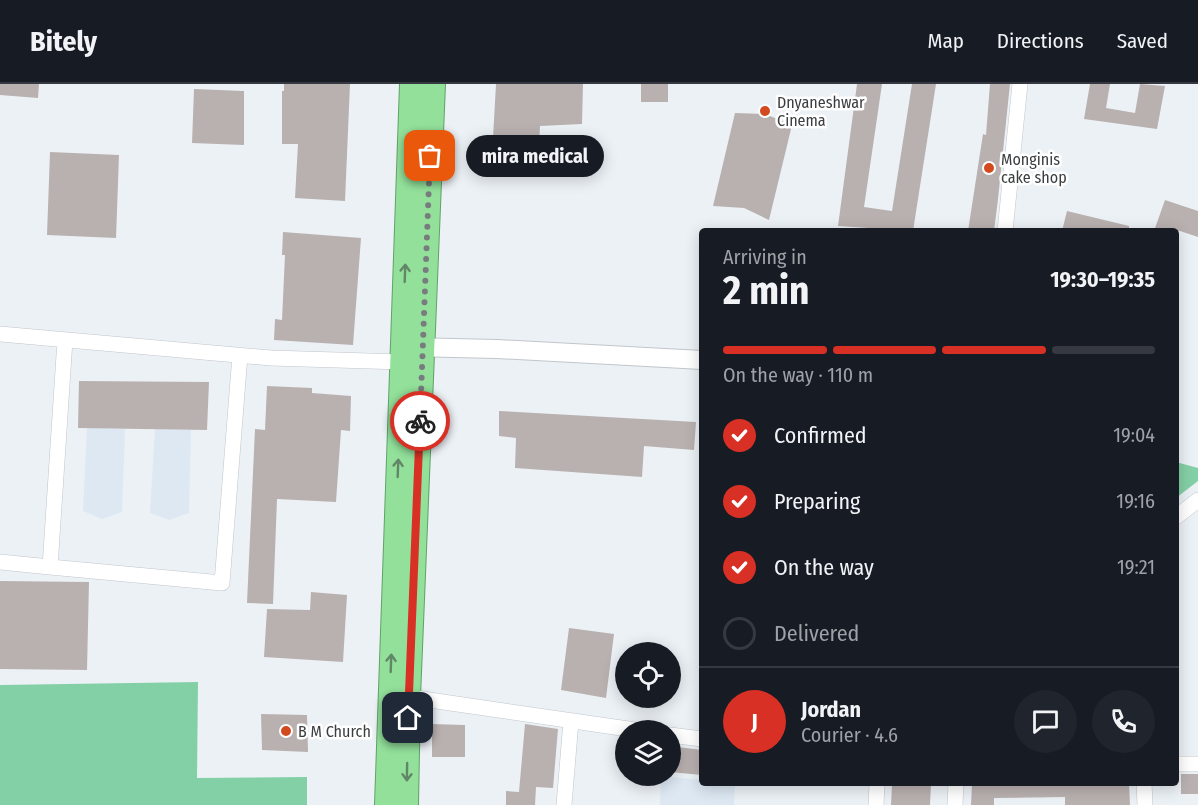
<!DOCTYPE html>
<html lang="en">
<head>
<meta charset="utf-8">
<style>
  :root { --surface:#171b24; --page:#20242c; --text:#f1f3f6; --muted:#9ea1a6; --line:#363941; --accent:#d93025 }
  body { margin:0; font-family:"Fira Sans Condensed",sans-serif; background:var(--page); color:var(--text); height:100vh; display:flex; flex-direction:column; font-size:22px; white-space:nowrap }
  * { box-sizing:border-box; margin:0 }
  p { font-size:20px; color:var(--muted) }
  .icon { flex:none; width:33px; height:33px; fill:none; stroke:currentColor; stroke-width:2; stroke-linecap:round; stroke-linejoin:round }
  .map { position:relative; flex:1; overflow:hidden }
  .details { position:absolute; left:699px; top:144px; width:480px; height:558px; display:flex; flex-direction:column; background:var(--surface); border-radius:6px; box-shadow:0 3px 15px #0003 }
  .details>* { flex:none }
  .controls { position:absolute; left:615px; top:558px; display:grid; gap:12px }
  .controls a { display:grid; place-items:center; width:66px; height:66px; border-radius:50%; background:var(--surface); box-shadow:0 3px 15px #0003; font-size:30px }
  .pin { position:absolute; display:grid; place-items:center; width:51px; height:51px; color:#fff; margin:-26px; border-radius:12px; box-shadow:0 3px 9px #0006 }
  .courier { position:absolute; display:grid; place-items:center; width:60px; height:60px; margin:-30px; border:4px solid #d93025; border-radius:50%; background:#fff; color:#222; box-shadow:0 2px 8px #0007 }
  .bubble { position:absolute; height:42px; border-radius:21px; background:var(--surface); box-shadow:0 3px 15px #0003; font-size:20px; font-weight:700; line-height:42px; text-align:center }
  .head em { font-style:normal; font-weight:700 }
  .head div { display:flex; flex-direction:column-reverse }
  .head { display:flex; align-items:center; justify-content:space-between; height:102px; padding:0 24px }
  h1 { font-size:39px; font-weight:700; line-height:45px }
  .bar { display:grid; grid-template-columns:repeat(4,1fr); gap:9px 6px; align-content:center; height:72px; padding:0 24px }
  .bar i { height:8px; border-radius:4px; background:var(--line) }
  .bar .active { background:var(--accent) }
  .bar p { grid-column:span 4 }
  .line { display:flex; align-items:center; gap:15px; padding:0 24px; border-top:2px solid var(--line) }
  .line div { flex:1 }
  .round { display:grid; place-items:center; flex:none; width:63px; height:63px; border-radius:32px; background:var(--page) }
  ol { padding:0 24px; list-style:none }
  li { display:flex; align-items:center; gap:18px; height:66px }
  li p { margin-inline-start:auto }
  li .icon { padding:6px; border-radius:50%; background:var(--accent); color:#fff; stroke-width:4 }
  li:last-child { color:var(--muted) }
  li i { width:33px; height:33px; border:3px solid var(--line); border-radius:50% }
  header { display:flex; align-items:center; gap:36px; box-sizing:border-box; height:84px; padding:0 30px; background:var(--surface); border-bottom:2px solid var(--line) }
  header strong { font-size:28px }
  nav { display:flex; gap:33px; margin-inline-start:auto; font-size:21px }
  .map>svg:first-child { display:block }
</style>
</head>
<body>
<header>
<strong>Bitely</strong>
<nav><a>Map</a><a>Directions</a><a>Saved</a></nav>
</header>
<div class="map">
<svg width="1198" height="721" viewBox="0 0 1198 721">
  <rect width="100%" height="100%" fill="#ecf1f6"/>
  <path fill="#dde8f3" d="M87,344L125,345L122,428L102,435L83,427Z
    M155,345L191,346L189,429L169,436L150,429Z
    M661,692L702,696V699H735L734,721H660Z"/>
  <path fill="#84d0a6" d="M1176,378L1198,384V397L1176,414Z
    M198,598L197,694L307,693V721H0V601Z"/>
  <path fill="#b9b1b0" d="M0,0H39L38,14L0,11Z
    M284,0H350L345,117L295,114L298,60H282V7H284Z
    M496,0H583L582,40L540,42L538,79L481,76L482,53L493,54Z
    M641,0H668V18H641Z
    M857,0H882L864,123L892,127L912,0H936L913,147L838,142Z
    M990,0H1010L998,115L994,147H968L983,50L986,51Z
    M1090,0H1110L1106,24L1135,29L1140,0L1165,2L1157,45L1084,35Z
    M194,5L244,7V61L192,59Z
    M735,29L765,30L792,41L769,136L744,124L713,122Z
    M50,68L119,71L116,154L47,151Z
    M1165,116L1198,127V153L1180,147H1154Z
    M1067,127L1129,142V147H1062Z
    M283,148L361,154L353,261L274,256L275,235L282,236L285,171H282Z
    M79,297L209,298L207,346L78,344Z
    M267,302L312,304V309L351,312L350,347L341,346L336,418L277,415L273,520L247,519L255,345L265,346Z
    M499,327L696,338L694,366L644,362L642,393L515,384L516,354L499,352Z
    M0,497L89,498L87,586L0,585Z
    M311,508L347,511L343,578L264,573L267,525L310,526Z
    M569,544L614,550L606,614L561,606Z
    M261,630L307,631L308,668L262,666Z
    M432,640L465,641V673H432Z
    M525,640L558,645L553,704L536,703L535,721H506V707L519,708Z
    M670,662L702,666V691L670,688Z
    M1181,690H1198V710H1181Z
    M972,699H1129L1130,721H1065V713L994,714V721H971Z
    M892,700H931L930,721H891Z"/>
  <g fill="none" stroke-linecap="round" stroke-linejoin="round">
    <g stroke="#c1c6cb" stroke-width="16">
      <path id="minor" d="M1005,147L1020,0
        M0,250L271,274L402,278
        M65,256L50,483L222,499L240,271
        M1176,433L1198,416
        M0,478L50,483
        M402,612L635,646
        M670,651L702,655
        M1176,680H1198
        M1144,699L1145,721
        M564,721L571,637
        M876,721L877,699
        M955,721L956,699"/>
    </g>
    <g stroke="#c1c6cb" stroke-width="20">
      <path id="tertiary" d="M410,263L497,265L702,276"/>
    </g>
    <g stroke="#61a269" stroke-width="26">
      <path id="trunk" d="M387,721L412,0
        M406,721L408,613L433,0"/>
    </g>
    <use href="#minor" stroke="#fff" stroke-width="15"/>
    <use href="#tertiary" stroke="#fff" stroke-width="18"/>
    <use href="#trunk" stroke="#92e09a" stroke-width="24"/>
  </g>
  <defs><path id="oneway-shaft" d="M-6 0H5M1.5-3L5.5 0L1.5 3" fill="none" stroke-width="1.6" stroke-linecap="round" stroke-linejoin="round" transform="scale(1.5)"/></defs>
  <g stroke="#628668">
    <use href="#oneway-shaft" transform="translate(405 189) rotate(-88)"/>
    <use href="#oneway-shaft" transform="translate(398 384) rotate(-88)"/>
    <use href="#oneway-shaft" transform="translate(391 579) rotate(-88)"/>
    <use href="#oneway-shaft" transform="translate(407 688) rotate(91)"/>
  </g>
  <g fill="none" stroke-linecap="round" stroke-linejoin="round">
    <path stroke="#797c7f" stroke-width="6" stroke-dasharray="0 10.8" d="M420,337L430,72"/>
    <path stroke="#d93025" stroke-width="8" d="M408,634L420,337"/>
  </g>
  <g fill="#d24a1d" stroke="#fff" stroke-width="2">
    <circle cx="765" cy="27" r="6"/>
    <circle cx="989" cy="84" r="6"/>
    <circle cx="286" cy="647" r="6"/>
  </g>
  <g text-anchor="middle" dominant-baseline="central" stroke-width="5" stroke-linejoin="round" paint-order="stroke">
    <g font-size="16" fill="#3b3d3f" stroke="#fff" text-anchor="start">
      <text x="777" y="18">Dnyaneshwar<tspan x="777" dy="18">Cinema</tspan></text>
      <text x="1001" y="75">Monginis<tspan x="1001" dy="18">cake shop</tspan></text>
      <text x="298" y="647">B M Church</text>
    </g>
  </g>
</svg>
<div class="controls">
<a><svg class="icon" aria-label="locate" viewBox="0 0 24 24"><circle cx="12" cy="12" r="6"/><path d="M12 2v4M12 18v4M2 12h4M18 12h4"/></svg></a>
<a><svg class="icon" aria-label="layers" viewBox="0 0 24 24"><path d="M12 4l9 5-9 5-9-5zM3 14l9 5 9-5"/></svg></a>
</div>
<div class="pin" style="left:430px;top:72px;background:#ea580c"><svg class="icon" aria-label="bag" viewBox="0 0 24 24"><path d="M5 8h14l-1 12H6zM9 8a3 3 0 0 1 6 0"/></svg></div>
<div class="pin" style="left:408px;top:634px;background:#1f2937"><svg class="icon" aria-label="home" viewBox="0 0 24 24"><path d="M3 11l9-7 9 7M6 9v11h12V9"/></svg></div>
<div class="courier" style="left:420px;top:337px"><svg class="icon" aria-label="bike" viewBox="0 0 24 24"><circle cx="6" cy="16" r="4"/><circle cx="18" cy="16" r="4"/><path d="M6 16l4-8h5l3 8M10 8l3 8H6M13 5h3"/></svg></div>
<div class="bubble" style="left:466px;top:51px;width:138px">mira medical</div>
<section class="details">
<div class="head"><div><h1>2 min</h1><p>Arriving in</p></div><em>19:30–19:35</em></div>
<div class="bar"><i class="active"></i><i class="active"></i><i class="active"></i><i></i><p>On the way · 110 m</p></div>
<ol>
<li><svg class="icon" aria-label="check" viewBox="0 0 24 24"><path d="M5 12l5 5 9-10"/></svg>Confirmed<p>19:04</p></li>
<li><svg class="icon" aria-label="check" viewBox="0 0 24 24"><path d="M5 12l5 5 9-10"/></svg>Preparing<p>19:16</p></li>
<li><svg class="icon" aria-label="check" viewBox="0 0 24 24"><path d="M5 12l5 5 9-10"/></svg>On the way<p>19:21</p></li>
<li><i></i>Delivered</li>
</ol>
<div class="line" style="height:108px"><b class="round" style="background:var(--accent);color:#fff">J</b><div><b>Jordan</b><p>Courier · 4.6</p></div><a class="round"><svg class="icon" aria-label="chat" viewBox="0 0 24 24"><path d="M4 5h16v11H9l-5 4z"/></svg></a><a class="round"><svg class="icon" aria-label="phone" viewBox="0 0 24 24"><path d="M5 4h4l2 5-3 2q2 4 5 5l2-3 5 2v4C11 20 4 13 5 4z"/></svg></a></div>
</section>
</div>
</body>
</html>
